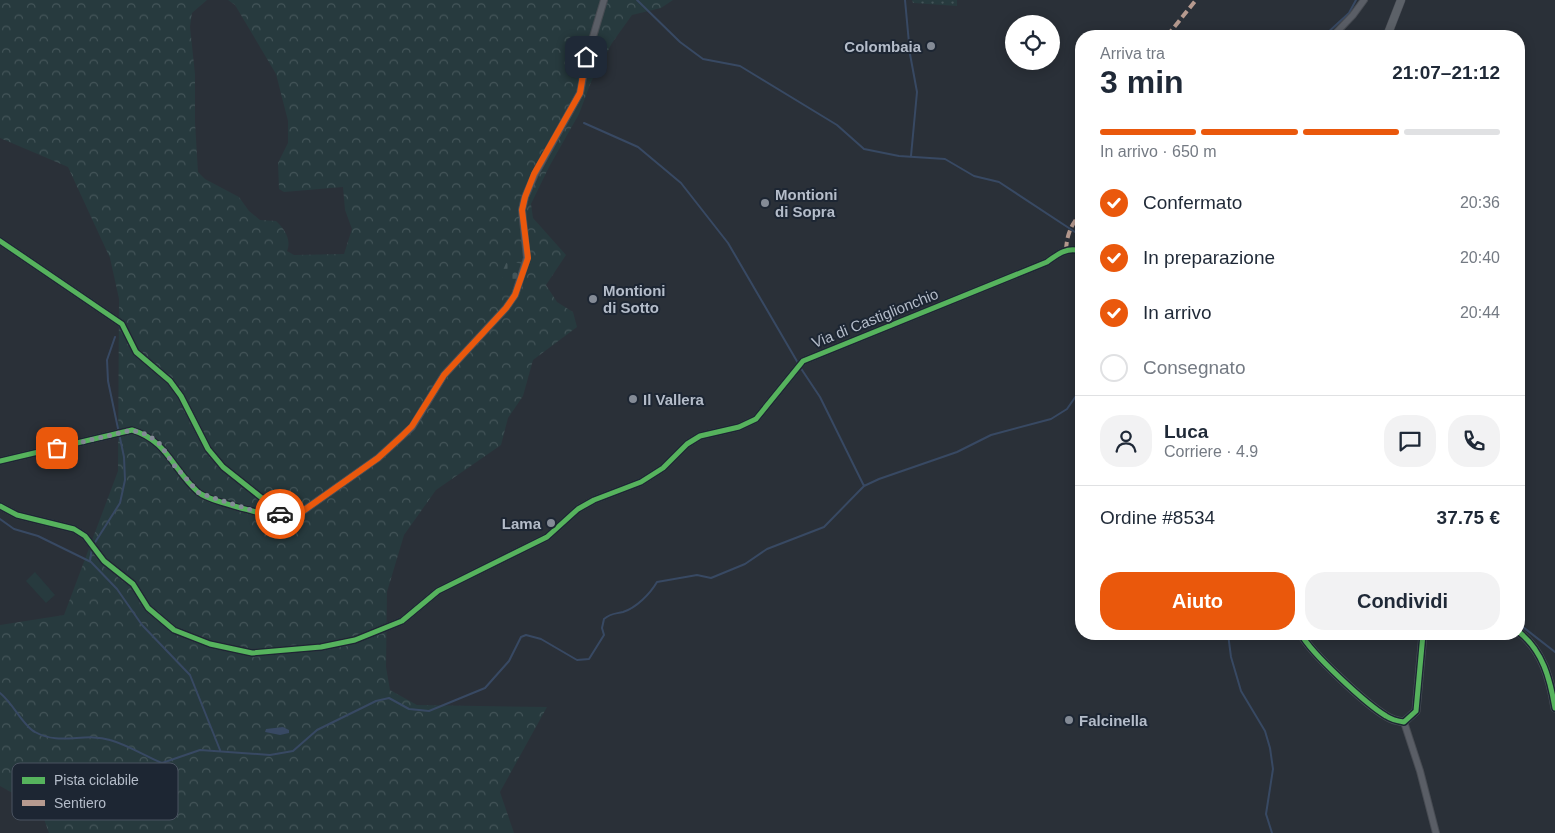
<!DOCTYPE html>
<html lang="it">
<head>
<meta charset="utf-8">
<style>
  :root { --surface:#fff; --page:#f2f2f3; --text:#1f2937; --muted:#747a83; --line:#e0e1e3; --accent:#ea580c }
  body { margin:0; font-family:Arial,sans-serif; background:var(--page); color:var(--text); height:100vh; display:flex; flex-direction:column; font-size:19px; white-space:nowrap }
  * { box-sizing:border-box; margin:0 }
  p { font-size:16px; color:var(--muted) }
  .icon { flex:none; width:28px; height:28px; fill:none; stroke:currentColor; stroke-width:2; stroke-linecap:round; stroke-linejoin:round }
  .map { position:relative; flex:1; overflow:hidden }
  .side { position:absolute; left:1075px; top:30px; width:450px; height:610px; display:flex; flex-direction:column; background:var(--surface); border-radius:20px; box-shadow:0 2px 12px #0003 }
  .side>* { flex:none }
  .buttons { position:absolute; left:1005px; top:15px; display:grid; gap:10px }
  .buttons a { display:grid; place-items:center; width:55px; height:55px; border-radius:50%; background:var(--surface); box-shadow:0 2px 12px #0003; font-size:25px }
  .pin { position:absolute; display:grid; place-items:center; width:42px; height:42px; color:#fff; margin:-21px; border-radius:10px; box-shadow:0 2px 8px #0006 }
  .courier { position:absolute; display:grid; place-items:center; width:50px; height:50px; margin:-25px; border:4px solid #ea580c; border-radius:50%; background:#fff; color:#222; box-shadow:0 1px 6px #0007 }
  .summary em { font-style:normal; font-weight:700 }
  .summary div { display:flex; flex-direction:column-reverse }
  .summary { display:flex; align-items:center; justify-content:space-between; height:85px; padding:0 25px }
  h1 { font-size:32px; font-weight:700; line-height:38px }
  .bar { display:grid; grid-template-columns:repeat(4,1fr); gap:8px 5px; align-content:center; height:60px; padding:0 25px }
  .bar i { height:6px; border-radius:4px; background:var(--line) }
  .bar .selected { background:var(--accent) }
  .bar p { grid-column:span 4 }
  .line { display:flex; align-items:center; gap:12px; padding:0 25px; border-top:1px solid var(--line) }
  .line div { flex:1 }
  .round { display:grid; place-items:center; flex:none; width:52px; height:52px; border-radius:20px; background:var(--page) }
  ol { padding:0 25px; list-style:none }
  li { display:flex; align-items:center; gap:15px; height:55px }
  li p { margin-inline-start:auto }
  li .icon { padding:5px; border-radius:50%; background:var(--accent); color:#fff; stroke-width:4 }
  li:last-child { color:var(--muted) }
  li i { width:28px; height:28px; border:2px solid var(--line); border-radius:50% }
  .button { display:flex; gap:10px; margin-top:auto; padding:10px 25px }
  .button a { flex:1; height:58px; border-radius:20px; background:var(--accent); color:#fff; font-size:20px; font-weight:700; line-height:58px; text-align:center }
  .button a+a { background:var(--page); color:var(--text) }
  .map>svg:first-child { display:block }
</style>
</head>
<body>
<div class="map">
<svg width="1555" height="833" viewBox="0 0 1555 833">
  <defs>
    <pattern id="grass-dots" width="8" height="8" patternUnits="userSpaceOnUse" patternTransform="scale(1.25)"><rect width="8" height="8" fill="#273a3e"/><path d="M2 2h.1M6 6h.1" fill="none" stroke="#445559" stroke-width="1.8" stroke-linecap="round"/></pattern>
    <pattern id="forest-crowns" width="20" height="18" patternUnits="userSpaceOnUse" patternTransform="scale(1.25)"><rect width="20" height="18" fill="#273a3e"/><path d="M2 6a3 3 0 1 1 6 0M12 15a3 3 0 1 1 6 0" fill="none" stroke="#445559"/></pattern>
    <pattern id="cemetery-stones" width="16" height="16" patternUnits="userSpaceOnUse" patternTransform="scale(1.25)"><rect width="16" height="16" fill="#273a3e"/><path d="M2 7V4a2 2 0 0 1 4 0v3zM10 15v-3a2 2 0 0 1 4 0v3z" fill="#445559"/></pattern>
  </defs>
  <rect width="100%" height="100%" fill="#2a3038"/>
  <path fill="url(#grass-dots)" d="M912,0H957V6L913,3Z"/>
  <path fill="url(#forest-crowns)" d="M0,0H207L192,13L190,27L195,74V122L198,172L205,179L239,197L249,211L260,220L276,221C284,228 292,240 287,251L294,255L344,254L352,229L345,210L343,187L284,192L279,189L278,163L288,143V121L276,74L235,5L228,0H673L661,8L632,15L612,43L591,82L579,114L549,167L531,204L533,218L566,255L546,285L557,302L573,312L577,327L533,360L523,396L508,418L501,445L436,490L404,535L387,592L386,667L390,690L417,705L547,707L500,792L514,833H49L40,808L0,786V625L64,615L118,471L119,299L110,258L68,167L0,138Z"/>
  <path fill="url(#cemetery-stones)" d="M508,259L523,265L516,283L500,277Z"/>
  <path fill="#273a3e" d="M35,572L55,595L46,603L26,581Z"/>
  <path fill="#384963" d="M283,727L289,730V733L280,735L265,732L266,729Z"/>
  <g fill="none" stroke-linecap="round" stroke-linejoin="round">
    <path stroke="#384963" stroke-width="2" d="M637,0L680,42L703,59L740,66L837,125L864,149L899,156L945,159L974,176L999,182L1081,236
      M905,0L910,54L917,92L911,156
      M1324,36L1349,13L1356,0
      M584,123L638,147L681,183L728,243L798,363
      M800,367L820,397L864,486
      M0,519L14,529L38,536L91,562L117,589L142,625L190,675L220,750
      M94,544L120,503L125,480L124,457L108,381L107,360L115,337
      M90,561L92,548
      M1519,624L1555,652
      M1228,634L1231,657L1241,691L1265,731L1270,748L1273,769L1266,814L1272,833
      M0,693C13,703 23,726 35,732C60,746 84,732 110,740C128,745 145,756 162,763L200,750L270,755L293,751L317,730L376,701L389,698L409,709L429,711L485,688L509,661L521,637L526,635L541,639L577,660L589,659L604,635L602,628L604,619C611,613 615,614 623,612C636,608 650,594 657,582L697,575L711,578L745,564L767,549L824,527L864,486L879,479L957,452L991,435L1051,419L1067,409L1076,396L1081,377"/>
    <g stroke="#484c53" stroke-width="8">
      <path id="minor" d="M1333,36L1353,15L1364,0
        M0,241L122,324L136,352L170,381L181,396L208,449L223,467L277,510L276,514L271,516C255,511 210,502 198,492C172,469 168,441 132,430L0,461
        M0,506L17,515L74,529L85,536L104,561L133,584L148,608L174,630L210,644L252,653L321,647L355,640L402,621L438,591L547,537L578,509L594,500L641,482L663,468L687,444L700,436L739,427L756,419L803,361L1047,262C1058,254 1066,247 1081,251
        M276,514L286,516L303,511L378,458L412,427L444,375L506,308L515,295L527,258L522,210L525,197L535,174L580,93L587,57L604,0
        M1404,722L1420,771L1436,833"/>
    </g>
    <g stroke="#484c55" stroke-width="9">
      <path id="major" d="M1387,36L1401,0
        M1519,632C1543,651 1550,679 1555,708
        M1301,634C1311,653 1366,704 1386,716C1392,720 1397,721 1404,722L1416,711L1423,634"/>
    </g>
    <use href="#minor" stroke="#5a5e66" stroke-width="6"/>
    <use href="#major" stroke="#5c6168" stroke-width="8"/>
    <path stroke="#b69a8f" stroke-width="4" stroke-dasharray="8 4" stroke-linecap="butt" d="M1167,36L1196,0
      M1066,250C1067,234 1071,225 1081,213"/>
    <g stroke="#1d2633" stroke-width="8">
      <path id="cycleway" d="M0,241L122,324L136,352L170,381L181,396L208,449L223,467L277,510L276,514L271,516C255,511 210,502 198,492C172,469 168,441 132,430L0,461
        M0,506L17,515L74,529L85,536L104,561L133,584L148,608L174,630L210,644L252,653L321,647L355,640L402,621L438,591L547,537L578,509L594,500L641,482L663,468L687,444L700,436L739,427L756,419L803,361L1047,262C1058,254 1066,247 1081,251
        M1519,632C1543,651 1550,679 1555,708
        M1301,634C1311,653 1366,704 1386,716C1392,720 1397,721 1404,722L1416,711L1423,634"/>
    </g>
    <use href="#cycleway" stroke="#56b35d" stroke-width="5"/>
  </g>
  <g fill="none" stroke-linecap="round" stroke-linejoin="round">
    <path stroke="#848b96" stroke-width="5" stroke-dasharray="0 9" d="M57,448L132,430L148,435L160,444L174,465L199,493L254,511L272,516L280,514"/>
    <path stroke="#ea580c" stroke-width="6" d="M280,514L286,516L303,511L378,458L402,436L412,426L444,375L506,308L515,295L528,258L522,210L525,197L534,174L580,93L586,57"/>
  </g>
  <g fill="#848b96" stroke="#1d2633" stroke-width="2">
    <circle cx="931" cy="46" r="5"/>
    <circle cx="765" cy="203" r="5"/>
    <circle cx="593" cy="299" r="5"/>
    <circle cx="633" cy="399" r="5"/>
    <circle cx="551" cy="523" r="5"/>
    <circle cx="1069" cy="720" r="5"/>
  </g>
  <g text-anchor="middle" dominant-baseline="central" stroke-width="4" stroke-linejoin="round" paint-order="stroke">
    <g font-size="15" font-weight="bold" fill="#b4bcc9" stroke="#1d2633" text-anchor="start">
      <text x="921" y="46" text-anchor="end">Colombaia</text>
      <text x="775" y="194">Montioni<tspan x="775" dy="17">di Sopra</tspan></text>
      <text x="603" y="290">Montioni<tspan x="603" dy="17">di Sotto</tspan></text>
      <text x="643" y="399">Il Vallera</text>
      <text x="541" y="523" text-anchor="end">Lama</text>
      <text x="1079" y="720">Falcinella</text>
    </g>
    <g font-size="15" fill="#b4bcc9" stroke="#1d2633">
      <text transform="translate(875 318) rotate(-22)">Via di Castiglionchio</text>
    </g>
  </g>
  <rect x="12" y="763" width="166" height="57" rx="8" fill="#1d2633" stroke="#4a5360" stroke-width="1"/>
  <rect x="22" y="777" width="23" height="7" fill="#56b35d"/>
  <rect x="22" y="800" width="23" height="6" fill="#b69a8f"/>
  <g font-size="14" fill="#b4bcc9">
    <text x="54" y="785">Pista ciclabile</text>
    <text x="54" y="808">Sentiero</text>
  </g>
</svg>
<div class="buttons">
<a><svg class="icon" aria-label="locate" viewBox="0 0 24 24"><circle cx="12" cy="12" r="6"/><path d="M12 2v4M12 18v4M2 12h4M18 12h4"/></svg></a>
</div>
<div class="pin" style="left:57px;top:448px;background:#ea580c"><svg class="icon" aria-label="bag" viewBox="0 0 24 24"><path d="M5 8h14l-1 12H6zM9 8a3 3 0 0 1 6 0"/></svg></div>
<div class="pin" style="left:586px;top:57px;background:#1f2937"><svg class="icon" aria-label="home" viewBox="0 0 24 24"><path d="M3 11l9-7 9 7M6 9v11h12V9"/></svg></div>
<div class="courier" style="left:280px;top:514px"><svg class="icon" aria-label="car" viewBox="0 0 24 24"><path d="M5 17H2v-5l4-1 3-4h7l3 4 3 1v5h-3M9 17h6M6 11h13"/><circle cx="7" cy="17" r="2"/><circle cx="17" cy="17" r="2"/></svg></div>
<section class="side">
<div class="summary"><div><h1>3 min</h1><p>Arriva tra</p></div><em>21:07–21:12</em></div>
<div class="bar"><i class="selected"></i><i class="selected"></i><i class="selected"></i><i></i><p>In arrivo · 650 m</p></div>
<ol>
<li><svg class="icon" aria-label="check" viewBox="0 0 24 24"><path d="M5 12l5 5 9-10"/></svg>Confermato<p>20:36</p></li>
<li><svg class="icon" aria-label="check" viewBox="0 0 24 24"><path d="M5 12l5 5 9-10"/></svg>In preparazione<p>20:40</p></li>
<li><svg class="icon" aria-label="check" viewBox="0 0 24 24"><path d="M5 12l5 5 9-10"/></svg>In arrivo<p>20:44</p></li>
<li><i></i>Consegnato</li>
</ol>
<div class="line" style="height:90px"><a class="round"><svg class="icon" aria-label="person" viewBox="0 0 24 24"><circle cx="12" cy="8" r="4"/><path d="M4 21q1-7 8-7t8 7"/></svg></a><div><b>Luca</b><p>Corriere · 4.9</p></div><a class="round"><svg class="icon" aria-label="chat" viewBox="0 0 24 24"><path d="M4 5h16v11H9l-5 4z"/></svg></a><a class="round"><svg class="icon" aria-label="phone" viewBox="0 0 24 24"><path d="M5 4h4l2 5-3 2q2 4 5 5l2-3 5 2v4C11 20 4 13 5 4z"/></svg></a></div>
<div class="line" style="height:65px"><div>Ordine #8534</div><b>37.75 €</b></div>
<div class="button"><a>Aiuto</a><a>Condividi</a></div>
</section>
</div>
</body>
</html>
